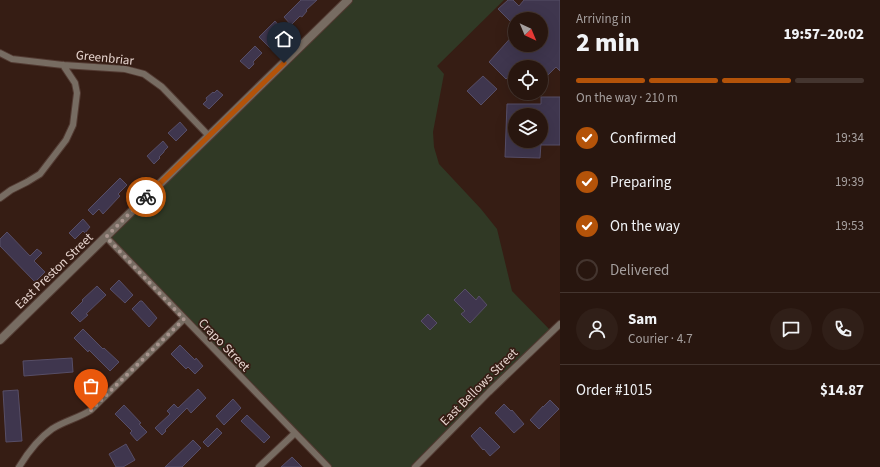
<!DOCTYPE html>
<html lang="en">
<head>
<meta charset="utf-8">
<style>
  :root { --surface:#28160f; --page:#301f18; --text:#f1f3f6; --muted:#a59f9e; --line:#44352f; --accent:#b45309 }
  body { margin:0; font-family:"Source Sans 3",sans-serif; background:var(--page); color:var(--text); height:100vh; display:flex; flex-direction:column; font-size:15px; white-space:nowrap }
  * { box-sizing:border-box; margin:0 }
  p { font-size:13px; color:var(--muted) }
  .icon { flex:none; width:22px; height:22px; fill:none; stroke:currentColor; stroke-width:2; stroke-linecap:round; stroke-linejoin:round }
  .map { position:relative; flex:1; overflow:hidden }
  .drawer { display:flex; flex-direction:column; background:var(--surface); width:320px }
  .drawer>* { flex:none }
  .needle { width:26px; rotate:136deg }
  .controls { position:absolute; left:508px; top:12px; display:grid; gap:8px }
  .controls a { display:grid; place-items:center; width:40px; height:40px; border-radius:50%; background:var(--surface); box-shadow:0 4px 16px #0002,0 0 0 1px var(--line); font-size:20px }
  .pin { position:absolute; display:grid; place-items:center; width:34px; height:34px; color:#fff; margin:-41px -17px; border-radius:50% 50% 50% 0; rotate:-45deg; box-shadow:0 0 4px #0007 }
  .pin .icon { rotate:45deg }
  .courier { position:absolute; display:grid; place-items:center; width:40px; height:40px; margin:-20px; border:3px solid #b45309; border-radius:50%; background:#fff; color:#222; box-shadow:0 1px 5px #0007 }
  .overview em { font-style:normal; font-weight:800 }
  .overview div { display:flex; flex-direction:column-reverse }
  .overview { display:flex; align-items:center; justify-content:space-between; height:68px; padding:0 16px }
  h1 { font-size:26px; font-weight:800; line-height:30px }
  .bar { display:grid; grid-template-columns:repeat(4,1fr); gap:6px 4px; align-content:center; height:48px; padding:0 16px }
  .bar i { height:5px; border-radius:3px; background:var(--line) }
  .bar .active { background:var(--accent) }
  .bar p { grid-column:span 4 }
  .line { display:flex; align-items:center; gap:10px; padding:0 16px; border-top:1px solid var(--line) }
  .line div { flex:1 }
  .round { display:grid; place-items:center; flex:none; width:42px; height:42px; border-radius:21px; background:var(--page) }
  ol { padding:0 16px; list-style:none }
  li { display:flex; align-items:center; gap:12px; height:44px }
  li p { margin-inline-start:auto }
  li .icon { padding:4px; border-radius:50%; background:var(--accent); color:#fff; stroke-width:4 }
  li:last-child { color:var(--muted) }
  li i { width:22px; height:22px; border:2px solid var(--line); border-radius:50% }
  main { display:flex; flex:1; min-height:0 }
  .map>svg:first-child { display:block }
</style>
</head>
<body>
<main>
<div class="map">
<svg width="560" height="467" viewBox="0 0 560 467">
  <rect width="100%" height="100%" fill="#361d14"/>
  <path fill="#303925" d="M348,0H504L437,66L444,74L433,132L434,147L439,164L481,209L497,229L512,291L552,332L415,467H328L106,237Z"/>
  <path fill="#3f364e" stroke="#574e67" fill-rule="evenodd" d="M301,0H317L306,10L307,11L302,17L300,16L291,25L284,17Z
    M508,0H513L519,6L524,0H560V71L556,67L541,82V67H515V71L506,79L489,62L515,33V45H541V19H515V26L498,9Z
    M275,21L281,28L271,38L276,43L270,48L259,37Z
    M255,46L262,53L253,62L254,64L249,69L240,61Z
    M483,76L497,89L481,105L467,91Z
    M217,90L223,95L209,109L203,104L207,100L206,98L213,92L214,93Z
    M541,97H560V145H541V143L540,158L505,157L507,104H541ZM515,115H541V141H515Z
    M180,122L187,130L176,141L168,133Z
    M163,141L168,147L164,151V152L159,157L160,158L154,164L147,156Z
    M120,178L127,185L118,194L120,196L103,214L99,209L93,215L88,210Z
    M83,219L90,227L85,233L83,231L75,239L69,233Z
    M7,232L30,256L37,249L42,253L34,261L45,272L35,282L0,246V239Z
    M119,280L133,295L125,303L110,289Z
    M97,286L106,295L86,314L88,315L80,322L71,313L83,301L82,300Z
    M465,289L476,300L479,296L487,305L470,323L461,314L465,311L454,300Z
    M140,301H142L157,318L149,327L132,309Z
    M428,314L437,323L430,330L421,321Z
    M83,329L103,349L104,348L119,362L110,371L89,350L88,352L74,338Z
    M180,345L195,360L196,358L203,366L195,374L188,367L186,369L171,354Z
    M72,358L73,372L24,376L23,361Z
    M198,389L206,398L191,413L187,408L165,430L166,431L162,435L155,428L170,414L167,411L174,404L178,408Z
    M18,390L22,441L6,442L3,391Z
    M233,399L241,408L224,425L216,416Z
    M550,400L559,409L539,429L530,420L543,406V407Z
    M504,404L511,411L512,410L524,424L514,433L495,413Z
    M124,405L141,423L139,424L147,432L137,441L130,433L132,431L115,414Z
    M247,415L270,437L264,443L241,421Z
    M480,427L500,447L490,456L484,449L483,450L471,436Z
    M217,428L222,433L208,447L203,442Z
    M193,440L201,448L182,467H165Z
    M126,444L135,460L123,467H116L109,454Z
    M292,457L302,467H281Z"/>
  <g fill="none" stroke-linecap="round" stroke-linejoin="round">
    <g stroke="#523a32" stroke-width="8">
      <path id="minor" d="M0,53L12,59L63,65L125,69L144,74L162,87L209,136
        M0,198L11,190L27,182L40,174L66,140L73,125L77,93L75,83L63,65
        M106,237L328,467
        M19,467C27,454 39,438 52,429C64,421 79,418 91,410L184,319
        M259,467L295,433
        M415,467L489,392L560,324"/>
    </g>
    <g stroke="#523a32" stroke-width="10">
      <path id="tertiary" d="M0,340L348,0"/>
    </g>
    <use href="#minor" stroke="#776c62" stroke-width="6"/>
    <use href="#tertiary" stroke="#776c62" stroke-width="8"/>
  </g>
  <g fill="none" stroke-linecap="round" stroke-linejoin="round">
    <path stroke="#a8948d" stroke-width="4" stroke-dasharray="0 7.2" d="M91,410L184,319L106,237L146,197"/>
    <path stroke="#b45309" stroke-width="5" d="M146,197L284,63"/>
  </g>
  <g text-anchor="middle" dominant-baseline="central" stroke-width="3.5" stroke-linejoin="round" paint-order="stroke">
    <g font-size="13" fill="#e6d4ce" stroke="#361d14">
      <text transform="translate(105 58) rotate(6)">Greenbriar</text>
      <text transform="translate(54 271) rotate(-44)">East Preston Street</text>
      <text transform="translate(224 345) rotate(46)">Crapo Street</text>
      <text transform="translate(479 387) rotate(-45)">East Bellows Street</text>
    </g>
  </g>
</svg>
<div class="controls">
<a><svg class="needle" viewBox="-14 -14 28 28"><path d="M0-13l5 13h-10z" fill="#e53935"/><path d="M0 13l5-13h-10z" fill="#a59f9e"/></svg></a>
<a><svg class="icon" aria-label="locate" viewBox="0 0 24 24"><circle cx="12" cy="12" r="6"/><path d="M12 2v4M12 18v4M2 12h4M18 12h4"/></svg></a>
<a><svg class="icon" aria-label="layers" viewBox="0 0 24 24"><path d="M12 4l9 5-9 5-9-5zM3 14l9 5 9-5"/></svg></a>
</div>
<div class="pin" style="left:91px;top:410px;background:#ea580c"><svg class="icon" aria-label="bag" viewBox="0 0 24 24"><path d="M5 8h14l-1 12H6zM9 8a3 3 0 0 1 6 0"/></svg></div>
<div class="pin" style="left:284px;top:63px;background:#1f2937"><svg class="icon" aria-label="home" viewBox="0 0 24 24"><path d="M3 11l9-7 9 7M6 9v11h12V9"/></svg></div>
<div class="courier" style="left:146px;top:197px"><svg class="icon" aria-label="bike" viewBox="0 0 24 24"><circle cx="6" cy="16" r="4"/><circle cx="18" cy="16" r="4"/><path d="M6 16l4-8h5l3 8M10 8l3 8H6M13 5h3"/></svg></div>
</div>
<section class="drawer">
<div class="overview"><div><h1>2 min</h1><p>Arriving in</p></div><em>19:57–20:02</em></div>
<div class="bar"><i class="active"></i><i class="active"></i><i class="active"></i><i></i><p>On the way · 210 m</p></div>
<ol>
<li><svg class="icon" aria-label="check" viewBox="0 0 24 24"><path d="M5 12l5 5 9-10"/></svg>Confirmed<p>19:34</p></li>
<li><svg class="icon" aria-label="check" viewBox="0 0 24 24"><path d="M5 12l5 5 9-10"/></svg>Preparing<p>19:39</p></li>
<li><svg class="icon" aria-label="check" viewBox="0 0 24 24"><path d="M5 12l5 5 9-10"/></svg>On the way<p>19:53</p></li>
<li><i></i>Delivered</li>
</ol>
<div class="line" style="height:72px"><a class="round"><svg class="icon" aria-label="person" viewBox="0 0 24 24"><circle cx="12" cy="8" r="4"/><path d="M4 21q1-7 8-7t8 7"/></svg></a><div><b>Sam</b><p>Courier · 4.7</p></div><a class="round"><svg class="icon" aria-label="chat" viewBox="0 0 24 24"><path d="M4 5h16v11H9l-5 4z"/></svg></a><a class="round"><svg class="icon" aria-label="phone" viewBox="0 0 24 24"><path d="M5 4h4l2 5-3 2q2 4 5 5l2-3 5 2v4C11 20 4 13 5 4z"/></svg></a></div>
<div class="line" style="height:52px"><div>Order #1015</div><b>$14.87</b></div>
</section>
</main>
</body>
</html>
